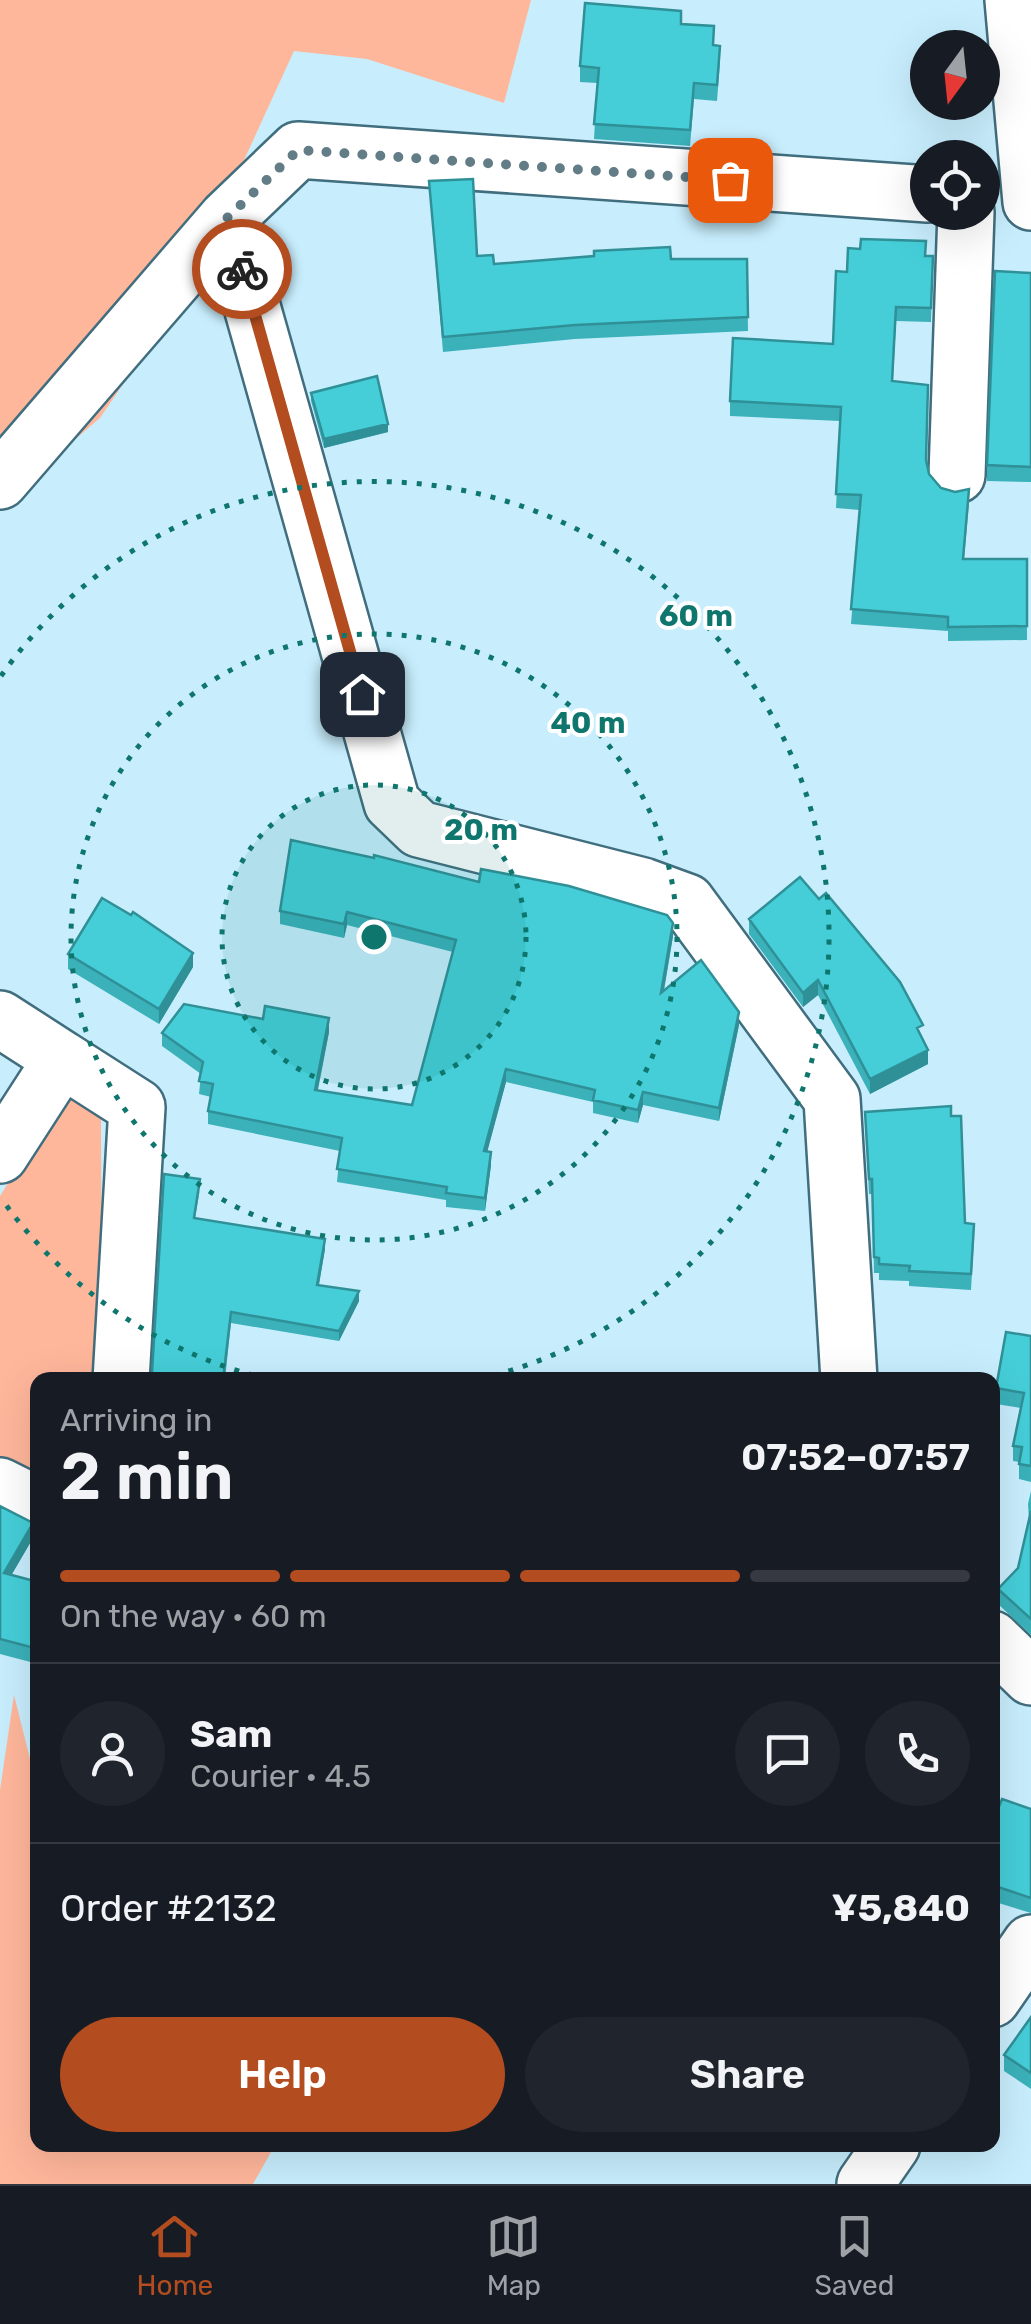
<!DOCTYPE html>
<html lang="en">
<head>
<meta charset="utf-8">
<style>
  :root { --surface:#171b24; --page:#20242c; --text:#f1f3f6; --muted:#9ea1a6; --line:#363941; --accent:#b34d1f }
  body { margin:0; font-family:Rubik,sans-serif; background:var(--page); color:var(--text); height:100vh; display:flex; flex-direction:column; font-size:38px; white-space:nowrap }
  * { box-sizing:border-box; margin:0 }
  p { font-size:32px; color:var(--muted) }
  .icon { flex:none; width:55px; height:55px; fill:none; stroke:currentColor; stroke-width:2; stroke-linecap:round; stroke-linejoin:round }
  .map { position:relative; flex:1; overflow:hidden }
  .drawer { position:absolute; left:30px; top:1372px; width:970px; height:780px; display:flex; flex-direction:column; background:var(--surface); border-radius:20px; box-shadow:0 10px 40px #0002 }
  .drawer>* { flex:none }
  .needle { width:65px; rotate:195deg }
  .tools { position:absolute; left:910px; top:30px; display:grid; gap:20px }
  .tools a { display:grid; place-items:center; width:90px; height:90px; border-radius:50%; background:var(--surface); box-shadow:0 10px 40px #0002; font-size:50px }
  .pin { position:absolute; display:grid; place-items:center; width:85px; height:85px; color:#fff; margin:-42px; border-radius:20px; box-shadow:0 5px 15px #0006 }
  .courier { position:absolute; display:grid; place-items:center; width:100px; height:100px; margin:-50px; border:8px solid #b34d1f; border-radius:50%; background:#fff; color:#222; box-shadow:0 2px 12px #0007 }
  .overview em { font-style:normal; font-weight:600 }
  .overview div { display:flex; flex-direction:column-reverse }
  .overview { display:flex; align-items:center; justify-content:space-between; height:170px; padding:0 30px }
  h1 { font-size:65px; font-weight:600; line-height:75px }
  .bar { display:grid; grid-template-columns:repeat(4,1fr); gap:15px 10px; align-content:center; height:120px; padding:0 30px }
  .bar i { height:12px; border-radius:8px; background:var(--line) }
  .bar .on { background:var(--accent) }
  .bar p { grid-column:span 4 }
  .line { display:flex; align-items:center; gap:25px; padding:0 30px; border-top:2px solid var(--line) }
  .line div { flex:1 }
  .round { display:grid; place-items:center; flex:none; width:105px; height:105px; border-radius:52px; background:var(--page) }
  .primary-button { display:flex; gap:20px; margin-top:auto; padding:20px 30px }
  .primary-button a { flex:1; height:115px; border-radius:60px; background:var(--accent); color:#fff; font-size:40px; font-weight:600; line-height:115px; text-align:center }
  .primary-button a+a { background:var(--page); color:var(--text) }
  .tab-bar { display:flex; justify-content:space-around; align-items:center; height:140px; border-top:2px solid var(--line); background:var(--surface); font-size:28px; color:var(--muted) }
  .tab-bar a { display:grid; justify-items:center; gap:5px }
  .tab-bar .on { color:var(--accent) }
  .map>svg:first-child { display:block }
</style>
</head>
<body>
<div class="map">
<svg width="1031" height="2184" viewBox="0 0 1031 2184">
  <rect width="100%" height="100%" fill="#c8eefd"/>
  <path fill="#ffb79b" d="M0,0H531L504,103L367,59L294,51L179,302L100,418L17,489L0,491Z
    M80,1099L101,1111L102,1380H38L37,1485L0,1463V1196L59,1100Z
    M14,1695L37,1787L38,2145H275L253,2184H0V1790Z"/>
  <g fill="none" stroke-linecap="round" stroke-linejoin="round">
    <g stroke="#416e7e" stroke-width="60">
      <path id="minor" d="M1013,0L1031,202
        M227,218L392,803L419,829L643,886L687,902L832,1099L849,1380
        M957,475L966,212
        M0,481L227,218L298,150L928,194
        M0,1019L62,1059L0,1155
        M62,1059L137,1107L121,1380
        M0,1486L38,1505
        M992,1639L1031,1677
        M992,1999L1031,1943
        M865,2184L892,2145"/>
    </g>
    <use href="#minor" stroke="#fff" stroke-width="55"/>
  </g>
  <path fill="#3bb1ba" d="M681,24L714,46L720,62L717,101L694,99L690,146L594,139L597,83L580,82V66Z
    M429,181L477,256L494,264L747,259L748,331L575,339L443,352Z
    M926,256H933L931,322L896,321L893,381L926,461L929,474L941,488L969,503L964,559H1027V640L948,641V631L851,624L860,510L836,508L840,421L730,416V401L833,344L847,272Z
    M1031,273V482L987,481V465Z
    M311,393L388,432L324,448L311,401Z
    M291,840L673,936L664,991L739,1025L719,1121L643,1105L638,1123L593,1113V1102L506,1082L487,1151L491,1165L485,1211L446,1207V1200L337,1182L340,1151L208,1124V1111L211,1097L199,1094L201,1074L162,1046V1033L329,1032L318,1090L412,1105L453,952L347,925L344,938L280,924V911Z
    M749,919L923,1039L928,1064L870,1094L818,995L803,1007L749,934Z
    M68,954L193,967L159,1024L68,969Z
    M865,1112L951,1116L965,1223L974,1239L971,1290L909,1286V1281L879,1280V1273H874L872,1194H869Z
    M200,1189L195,1218L325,1249L319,1285L359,1301L339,1341L231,1323L225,1380H150Z
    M1031,1336V1482L1019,1479V1462L1013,1461V1446L1021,1408L996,1404V1388Z
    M1031,1491V1635L998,1604V1589L1018,1568L1029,1520L1028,1504Z
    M0,1506L33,1538L11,1575L38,1582V1664L0,1654Z
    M992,1807L998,1809H1031V1913L992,1901Z
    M1031,2017V2089L1004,2071V2055Z"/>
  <path fill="#309097" d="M388,424V432L324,448V439Z
    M347,912V925L344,938V924Z
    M673,923V936L661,1006V993Z
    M193,953V967L159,1024V1009Z
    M818,980V995L803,1007V993Z
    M739,1012V1025L719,1121V1108Z
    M329,1018V1032L315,1103V1090Z
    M928,1050V1064L870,1094V1079Z
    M506,1069V1082L484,1164V1151Z
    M643,1092V1105L638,1123V1110Z
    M491,1152V1165L485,1211V1198Z
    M325,1239V1249L317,1295V1285Z
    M359,1291V1301L339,1341V1331Z
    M33,1523V1538L4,1588V1573Z"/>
  <path fill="#45ced8" stroke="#309097" stroke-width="2.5" d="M585,3L681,11V24L714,26L713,45L720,46L717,85L694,83L690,130L594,124L599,68L580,66Z
    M473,179L477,256L493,255L494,264L594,256V251L670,247L671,259H747L748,317L575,325L443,337L429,181Z
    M861,239L926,241L925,256H933L931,308L896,307L892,381L928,385L926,460L929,474L941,488L955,492L969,489L963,559H1027V626L948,627V617L851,609L861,495L836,494L841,407L730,401L733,338L833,344L836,271L847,272L848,248L860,249Z
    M995,271L1031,273V467L987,465Z
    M377,376L388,424L324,439L311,393Z
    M291,840L374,858V855L479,882L481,869L569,886L667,915L673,923L661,993L701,960L739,1012L719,1108L643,1092L638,1110L593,1100L595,1090L506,1069L484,1151L491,1152L485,1198L446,1193L447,1187L337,1169L342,1138L208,1111L213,1084L199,1081L203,1062L162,1033L184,1004L263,1019L265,1006L329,1018L315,1090L412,1105L456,940L347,912L344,924L280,911Z
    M800,877L819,899L826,893L900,982L923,1025L917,1028L928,1050L870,1079L818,980L803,993L749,919Z
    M102,898L131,915L133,912L193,953L159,1009L68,954Z
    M951,1106V1116H961L965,1223L974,1224L971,1274L909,1271L910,1266L879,1264V1258L874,1257L872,1179H869L865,1112Z
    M164,1174L200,1179L194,1218L325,1239L317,1285L359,1291L339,1331L231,1312L223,1380H150L152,1372Z
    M1006,1332L1031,1336V1466L1019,1464L1022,1447L1013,1446L1024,1393L996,1388Z
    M0,1506L33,1523L4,1573L38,1582V1649L0,1639Z
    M1031,1511V1619L998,1589L1018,1568Z
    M1002,1799L1031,1809V1898L992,1885V1807L998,1809Z
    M1031,2017V2073L1004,2055Z"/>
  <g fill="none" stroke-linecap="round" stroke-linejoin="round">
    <path stroke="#637d87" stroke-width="10" stroke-dasharray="0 18" d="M242,269L227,218L298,150L730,180"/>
    <path stroke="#b34d1f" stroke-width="12" d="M242,269L362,694"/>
  </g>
  <circle cx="374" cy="937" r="152" fill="#0f766e" fill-opacity=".12"/>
  <g fill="none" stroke="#0f766e" stroke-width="5" stroke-dasharray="5 10">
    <circle cx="374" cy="937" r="152"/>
    <circle cx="374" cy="937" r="303"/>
    <path d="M268 1379A455 455 0 0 1 1 1198M1 676A455 455 0 1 1 480 1379"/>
  </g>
  <circle cx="374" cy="937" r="15" fill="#0f766e" stroke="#fff" stroke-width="5"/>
  <g font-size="30" text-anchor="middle" font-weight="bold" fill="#0f766e" stroke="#fff" stroke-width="8" stroke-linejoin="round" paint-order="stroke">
    <text x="696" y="626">60 m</text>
    <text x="588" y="733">40 m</text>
    <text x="481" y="840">20 m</text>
  </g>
</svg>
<div class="tools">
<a><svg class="needle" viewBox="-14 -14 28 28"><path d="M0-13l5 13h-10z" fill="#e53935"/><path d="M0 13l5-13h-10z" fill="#9ea1a6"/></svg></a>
<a><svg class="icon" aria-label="locate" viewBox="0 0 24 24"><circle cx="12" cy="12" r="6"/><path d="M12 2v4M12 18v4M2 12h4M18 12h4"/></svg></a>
</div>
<div class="pin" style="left:730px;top:180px;background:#ea580c"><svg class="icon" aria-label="bag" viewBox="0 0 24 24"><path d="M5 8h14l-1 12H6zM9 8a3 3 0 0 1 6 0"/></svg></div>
<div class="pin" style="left:362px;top:694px;background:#1f2937"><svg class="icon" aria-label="home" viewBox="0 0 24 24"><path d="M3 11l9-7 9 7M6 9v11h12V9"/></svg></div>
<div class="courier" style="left:242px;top:269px"><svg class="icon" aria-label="bike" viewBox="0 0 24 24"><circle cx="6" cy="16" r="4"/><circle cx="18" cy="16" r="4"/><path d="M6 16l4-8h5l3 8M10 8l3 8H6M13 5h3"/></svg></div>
<section class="drawer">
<div class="overview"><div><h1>2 min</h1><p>Arriving in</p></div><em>07:52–07:57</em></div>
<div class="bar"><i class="on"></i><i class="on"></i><i class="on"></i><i></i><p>On the way · 60 m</p></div>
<div class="line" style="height:180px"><a class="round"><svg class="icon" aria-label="person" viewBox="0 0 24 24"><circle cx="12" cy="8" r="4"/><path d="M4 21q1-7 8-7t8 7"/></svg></a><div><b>Sam</b><p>Courier · 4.5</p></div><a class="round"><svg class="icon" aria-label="chat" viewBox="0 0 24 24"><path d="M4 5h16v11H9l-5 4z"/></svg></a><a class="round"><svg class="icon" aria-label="phone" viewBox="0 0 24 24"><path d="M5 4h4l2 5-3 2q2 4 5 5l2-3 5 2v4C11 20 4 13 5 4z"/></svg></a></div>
<div class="line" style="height:130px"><div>Order #2132</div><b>¥5,840</b></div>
<div class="primary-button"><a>Help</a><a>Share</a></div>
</section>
</div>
<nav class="tab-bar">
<a class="on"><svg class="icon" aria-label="home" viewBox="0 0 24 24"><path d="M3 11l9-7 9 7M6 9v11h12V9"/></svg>Home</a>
<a><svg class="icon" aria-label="map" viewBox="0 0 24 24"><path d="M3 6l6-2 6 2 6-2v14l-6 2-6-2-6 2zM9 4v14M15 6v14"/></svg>Map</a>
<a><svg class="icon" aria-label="saved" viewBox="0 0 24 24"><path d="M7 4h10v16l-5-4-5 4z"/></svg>Saved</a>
</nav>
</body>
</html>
